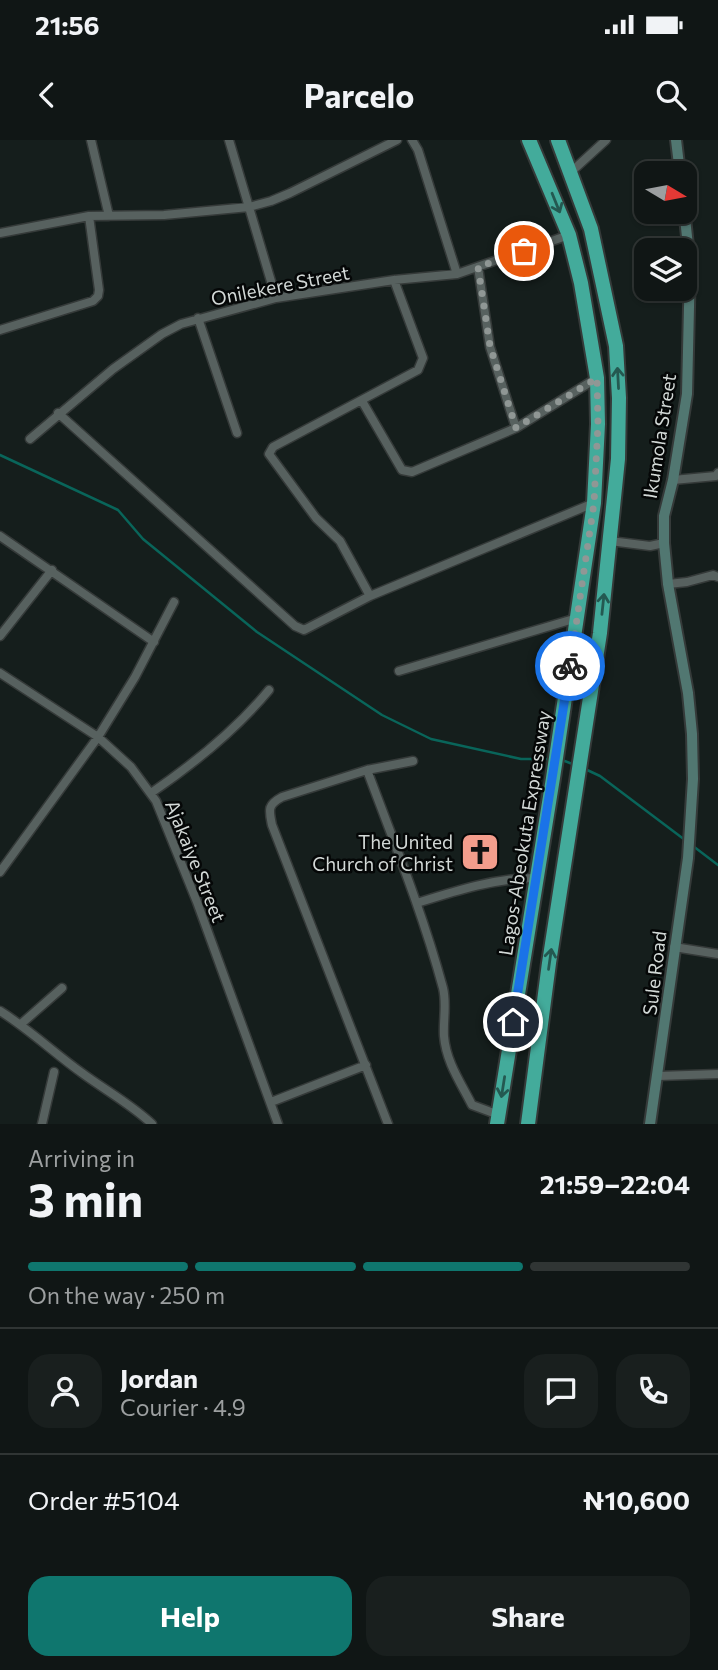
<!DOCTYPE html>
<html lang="en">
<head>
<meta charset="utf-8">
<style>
  :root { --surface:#101615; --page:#191f1e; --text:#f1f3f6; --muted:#9c9fa0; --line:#303534; --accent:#0f766e }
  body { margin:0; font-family:Commissioner,sans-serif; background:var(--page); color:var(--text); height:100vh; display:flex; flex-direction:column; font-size:26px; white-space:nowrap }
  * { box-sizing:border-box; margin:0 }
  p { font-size:23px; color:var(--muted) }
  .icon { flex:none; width:38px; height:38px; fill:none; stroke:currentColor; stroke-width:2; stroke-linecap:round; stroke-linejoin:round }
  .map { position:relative; height:984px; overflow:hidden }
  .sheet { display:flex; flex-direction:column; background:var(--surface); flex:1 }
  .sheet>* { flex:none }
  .needle { width:46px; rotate:100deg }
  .buttons { position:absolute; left:634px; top:21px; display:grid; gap:14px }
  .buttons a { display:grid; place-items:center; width:63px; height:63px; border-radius:14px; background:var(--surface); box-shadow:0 2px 5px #0004,0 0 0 2px var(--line); font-size:35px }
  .pin { position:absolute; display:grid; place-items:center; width:60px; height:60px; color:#fff; margin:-30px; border:4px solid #fff; border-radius:50%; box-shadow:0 2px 7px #0007 }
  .courier { position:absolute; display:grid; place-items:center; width:70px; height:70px; margin:-35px; border:5px solid #1a73e8; border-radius:50%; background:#fff; color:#222; box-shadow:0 2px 9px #0007 }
  .head em { font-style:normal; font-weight:700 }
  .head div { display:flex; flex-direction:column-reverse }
  .head { display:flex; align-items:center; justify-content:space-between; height:119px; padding:0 28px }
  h1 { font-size:46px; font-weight:700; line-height:52px }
  .bar { display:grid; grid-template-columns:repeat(4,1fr); gap:10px 7px; align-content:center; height:84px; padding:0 28px }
  .bar i { height:9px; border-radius:5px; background:var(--line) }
  .bar .selected { background:var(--accent) }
  .bar p { grid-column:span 4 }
  .line { display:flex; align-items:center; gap:18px; padding:0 28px; border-top:2px solid var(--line) }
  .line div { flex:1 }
  .round { display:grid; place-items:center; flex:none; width:74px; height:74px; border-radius:21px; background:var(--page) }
  .cta { display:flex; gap:14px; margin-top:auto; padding:14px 28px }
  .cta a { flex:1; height:80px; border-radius:21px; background:var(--accent); color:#fff; font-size:28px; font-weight:700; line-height:80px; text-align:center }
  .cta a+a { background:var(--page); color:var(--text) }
  .status { display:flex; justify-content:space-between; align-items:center; height:49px; padding:0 35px; background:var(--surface); direction:ltr }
  .status svg { height:19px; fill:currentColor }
  header { display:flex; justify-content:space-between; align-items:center; height:91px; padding:0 28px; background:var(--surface); font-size:32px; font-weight:700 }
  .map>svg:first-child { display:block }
</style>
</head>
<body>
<div class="status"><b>21:56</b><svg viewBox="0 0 49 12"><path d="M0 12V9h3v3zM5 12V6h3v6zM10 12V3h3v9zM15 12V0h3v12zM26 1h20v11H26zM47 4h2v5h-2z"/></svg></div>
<header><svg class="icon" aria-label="back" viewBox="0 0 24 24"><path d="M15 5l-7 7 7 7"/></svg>Parcelo<svg class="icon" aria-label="search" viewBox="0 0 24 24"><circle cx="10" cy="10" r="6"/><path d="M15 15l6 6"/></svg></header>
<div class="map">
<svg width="718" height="984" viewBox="0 0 718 984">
  <rect width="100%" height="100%" fill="#151e1c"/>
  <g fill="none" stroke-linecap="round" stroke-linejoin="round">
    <path stroke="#09655a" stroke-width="2.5" d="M0,315L118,370L143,399L257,492L382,575L431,599L521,619H552
      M562,620L575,625
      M585,629L600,636L685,700
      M693,706L718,725"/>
    <g stroke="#353a39" stroke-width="11">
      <path id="street" d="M91,0L109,76
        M229,0L276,158
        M412,0L418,10L457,134
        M571,32L606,0
        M0,93L89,76L164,75L249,67L271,61L290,53L397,0
        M478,127L490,207L516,288
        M198,178L237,293
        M0,190L93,161L98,156L99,150L89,76
        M362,261L402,330L412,332L516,288L597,238
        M58,273L295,486L304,490L370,456L594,363
        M30,299L113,229L162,194L181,184L276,158L394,140L457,134L569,95
        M673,340L716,336L718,333
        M0,396L154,502
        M610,401L650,406L664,403
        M668,444L687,442L713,435L718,437
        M370,456L340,401L316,378L269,314L273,307L418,230L423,218L394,140
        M0,496L52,430
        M399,531L577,478
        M0,533L98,597L131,627L156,661L197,762L278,984
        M367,630C394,702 423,774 443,848C447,864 443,880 444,896C446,922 461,943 472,965L499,975
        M151,653C195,623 235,591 269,550
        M0,732L98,597L135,537L174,462
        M417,763C455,751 495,738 536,738
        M674,807L718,814
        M0,871C29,889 54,913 82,933C105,950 131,964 152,984
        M21,884L62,848
        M658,936L718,934
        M271,962L366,925
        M42,984L54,932
        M388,984L272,685C269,670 267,665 282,657L367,630L413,621"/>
    </g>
    <g stroke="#353a39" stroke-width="14">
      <path id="secondary" d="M676,0L680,33
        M650,984L688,718L693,639L692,594L688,553L668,444L664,403V376L673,340L687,254L690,124L684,69"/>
    </g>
    <g stroke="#353a39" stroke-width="18">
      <path id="highway" d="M497,984L553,638L594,363L598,284L597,238L581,143L569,95L529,0
        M528,984L549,823L600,493L618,319L619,258L616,206L591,89L558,0"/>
    </g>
    <use href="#street" stroke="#57615f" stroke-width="8"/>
    <use href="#secondary" stroke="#517771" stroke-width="10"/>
    <use href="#highway" stroke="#43ab9b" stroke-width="14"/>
  </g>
  <defs><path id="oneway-shaft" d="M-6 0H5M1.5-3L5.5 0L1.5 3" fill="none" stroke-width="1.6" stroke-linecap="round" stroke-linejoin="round" transform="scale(1.75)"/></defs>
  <g stroke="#245951">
    <use href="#oneway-shaft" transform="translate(556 63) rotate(68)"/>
    <use href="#oneway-shaft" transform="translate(618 238) rotate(-93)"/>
    <use href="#oneway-shaft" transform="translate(603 464) rotate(-84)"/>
    <use href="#oneway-shaft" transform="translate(550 819) rotate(-82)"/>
    <use href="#oneway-shaft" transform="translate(503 947) rotate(99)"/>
  </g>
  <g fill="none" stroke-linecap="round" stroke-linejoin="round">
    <path stroke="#909795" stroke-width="7" stroke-dasharray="0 12.6" d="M524,111L478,127L490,206L516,288L597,238L598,284L594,363L570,526"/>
    <path stroke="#1a73e8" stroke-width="9" d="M513,882L570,526"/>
  </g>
  <defs>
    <g id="church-square" transform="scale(2.0125)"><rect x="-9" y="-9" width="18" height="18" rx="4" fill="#f49d8c" stroke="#050707"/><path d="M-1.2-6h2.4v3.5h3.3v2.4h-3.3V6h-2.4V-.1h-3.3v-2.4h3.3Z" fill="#111"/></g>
  </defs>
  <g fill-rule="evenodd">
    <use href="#church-square" x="480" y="712"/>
  </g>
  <g text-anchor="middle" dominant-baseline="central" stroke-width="5" stroke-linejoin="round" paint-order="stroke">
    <g font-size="19" fill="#d2d8d6" stroke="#050707">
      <text transform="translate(280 145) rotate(-11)">Onilekere Street</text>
      <text transform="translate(659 296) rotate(-81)">Ikumola Street</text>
      <text transform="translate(524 693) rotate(-81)">Lagos-Abeokuta Expressway</text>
      <text transform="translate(196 721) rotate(68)">Ajakaiye Street</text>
      <text transform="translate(654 833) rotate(-83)">Sule Road</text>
    </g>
    <g font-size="19" fill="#d2d8d6" stroke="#050707" text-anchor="end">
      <text x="453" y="701">The United<tspan x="453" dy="22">Church of Christ</tspan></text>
    </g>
  </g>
</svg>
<div class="buttons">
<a><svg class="needle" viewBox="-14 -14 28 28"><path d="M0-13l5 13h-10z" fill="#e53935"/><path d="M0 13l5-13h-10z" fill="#9c9fa0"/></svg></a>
<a><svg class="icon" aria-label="layers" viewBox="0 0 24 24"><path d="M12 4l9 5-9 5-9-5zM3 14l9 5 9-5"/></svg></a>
</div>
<div class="pin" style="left:524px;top:111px;background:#ea580c"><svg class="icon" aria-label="bag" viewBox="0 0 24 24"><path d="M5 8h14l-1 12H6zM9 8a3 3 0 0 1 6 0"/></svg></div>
<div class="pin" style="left:513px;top:882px;background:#1f2937"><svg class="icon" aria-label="home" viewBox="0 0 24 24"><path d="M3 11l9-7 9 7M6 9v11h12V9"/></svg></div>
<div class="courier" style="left:570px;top:526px"><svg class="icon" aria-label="bike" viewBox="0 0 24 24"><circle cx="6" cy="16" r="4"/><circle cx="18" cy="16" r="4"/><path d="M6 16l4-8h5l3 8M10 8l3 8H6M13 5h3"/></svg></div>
</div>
<section class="sheet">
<div class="head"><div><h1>3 min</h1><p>Arriving in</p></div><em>21:59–22:04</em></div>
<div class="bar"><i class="selected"></i><i class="selected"></i><i class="selected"></i><i></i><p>On the way · 250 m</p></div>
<div class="line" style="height:126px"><a class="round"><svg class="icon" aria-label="person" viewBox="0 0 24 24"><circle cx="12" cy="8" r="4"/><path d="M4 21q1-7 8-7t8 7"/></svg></a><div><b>Jordan</b><p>Courier · 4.9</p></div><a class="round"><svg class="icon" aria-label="chat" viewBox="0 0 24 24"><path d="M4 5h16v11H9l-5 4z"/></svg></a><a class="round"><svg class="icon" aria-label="phone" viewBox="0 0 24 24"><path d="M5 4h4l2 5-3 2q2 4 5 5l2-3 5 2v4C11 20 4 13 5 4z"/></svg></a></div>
<div class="line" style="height:91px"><div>Order #5104</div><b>₦10,600</b></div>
<div class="cta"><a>Help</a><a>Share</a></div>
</section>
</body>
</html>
